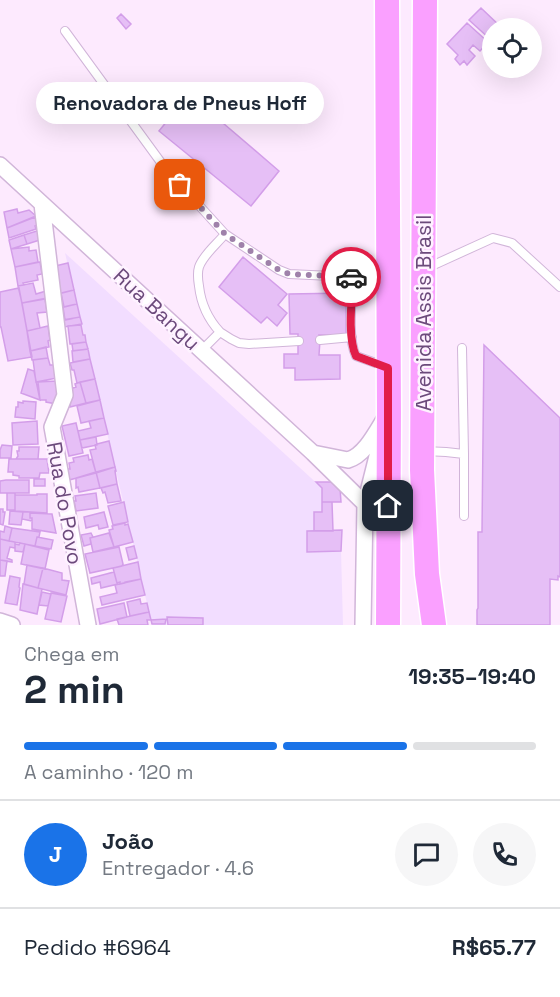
<!DOCTYPE html>
<html lang="pt">
<head>
<meta charset="utf-8">
<style>
  :root { --surface:#fff; --page:#f6f6f7; --text:#1f2937; --muted:#747a83; --line:#e0e1e3; --accent:#1a73e8 }
  body { margin:0; font-family:"Space Grotesk",sans-serif; background:var(--page); color:var(--text); height:100vh; display:flex; flex-direction:column; font-size:22px; white-space:nowrap }
  * { box-sizing:border-box; margin:0 }
  p { font-size:20px; color:var(--muted) }
  .icon { flex:none; width:33px; height:33px; fill:none; stroke:currentColor; stroke-width:2; stroke-linecap:round; stroke-linejoin:round }
  .map { position:relative; height:625px; overflow:hidden }
  .side { display:flex; flex-direction:column; background:var(--surface); flex:1 }
  .side>* { flex:none }
  .fabs { position:absolute; left:482px; top:18px; display:grid; gap:12px }
  .fabs a { display:grid; place-items:center; width:60px; height:60px; border-radius:50%; background:var(--surface); box-shadow:0 6px 24px #0002; font-size:30px }
  .pin { position:absolute; display:grid; place-items:center; width:51px; height:51px; color:#fff; margin:-26px; border-radius:12px; box-shadow:0 3px 9px #0006 }
  .courier { position:absolute; display:grid; place-items:center; width:60px; height:60px; margin:-30px; border:4px solid #e11d48; border-radius:50%; background:#fff; color:#222; box-shadow:0 2px 8px #0007 }
  .bubble { position:absolute; height:42px; border-radius:21px; background:var(--surface); box-shadow:0 6px 24px #0002; font-size:20px; font-weight:800; line-height:42px; text-align:center }
  .summary em { font-style:normal; font-weight:800 }
  .summary div { display:flex; flex-direction:column-reverse }
  .summary { display:flex; align-items:center; justify-content:space-between; height:102px; padding:0 24px }
  h1 { font-size:39px; font-weight:800; line-height:45px }
  .bar { display:grid; grid-template-columns:repeat(4,1fr); gap:9px 6px; align-content:center; height:72px; padding:0 24px }
  .bar i { height:8px; border-radius:4px; background:var(--line) }
  .bar .active { background:var(--accent) }
  .bar p { grid-column:span 4 }
  .line { display:flex; align-items:center; gap:15px; padding:0 24px; border-top:2px solid var(--line) }
  .line div { flex:1 }
  .round { display:grid; place-items:center; flex:none; width:63px; height:63px; border-radius:32px; background:var(--page) }
  .map>svg:first-child { display:block }
</style>
</head>
<body>
<div class="map">
<svg width="560" height="625" viewBox="0 0 560 625">
  <rect width="100%" height="100%" fill="#fdeafe"/>
  <path fill="#f2ddff" d="M65,253L322,488V512H314V531H307V552L341,551L343,625H152Z"/>
  <path fill="#e6bff6" stroke="#d39ee9" stroke-width="1.5" d="M481,8L502,28H492L491,40L469,20Z
    M121,14L131,24L126,29L117,18Z
    M467,23L488,42L480,51L473,45L469,50L475,56L467,65L464,61L460,65L455,59L458,55L447,44Z
    M189,94L279,171L251,206L159,131Z
    M17,209L18,213L29,210L36,216L7,228L4,212Z
    M35,217L38,225L35,226L36,229L9,238L7,228Z
    M40,230V240L27,244L24,235Z
    M24,235L27,244L11,249L9,240Z
    M29,247V251L36,250L38,262L15,267L11,249Z
    M243,257L287,294L278,305L287,313L277,326L267,317L261,323L219,287Z
    M40,262L42,274L37,275L38,280L23,283L24,285L18,286L15,267Z
    M68,263L74,290L58,294L57,288H60L55,266Z
    M33,283L36,294L46,291L47,298L22,303L18,286Z
    M19,288L32,357L8,361L1,327H0V292Z
    M74,290L77,304L64,307L61,293Z
    M346,293V335H319L320,340L319,355H340V379L295,380V368H284V354H298V334H290L289,294Z
    M45,299L47,312L37,313L40,328L27,331L22,303Z
    M77,304L80,317L65,320L63,307Z
    M80,317L82,324L64,327L62,320Z
    M81,325L83,335H85L86,342L70,344L68,326Z
    M48,326L50,340L48,341L49,347L30,351L27,331Z
    M86,342L88,349L73,351L72,344Z
    M484,345L560,418V577L558,576V580L550,579V625H477V610L478,608V532H482Z
    M46,347L48,358L32,360L30,351Z
    M88,349L90,359L73,362L72,351Z
    M48,358L50,365H55L57,378L36,382L33,360Z
    M90,359L95,379L77,383L74,370H72L70,363Z
    M28,369L34,371L40,400L21,393Z
    M95,379L100,400L86,403L80,382Z
    M57,381V404L46,402V400H40L38,382Z
    M80,382L86,403L70,407V389L76,387L75,384Z
    M100,400L104,418L81,423L77,406Z
    M23,401L36,402L35,419L15,417L16,407H18V402L23,403Z
    M104,418L108,434L80,440L78,431L91,428L89,421Z
    M37,421L38,444L13,445L12,423Z
    M76,423L83,453L69,456L62,426Z
    M96,437L97,445L82,448L80,440Z
    M109,441L115,467L96,473L90,450L96,449L95,445L97,444Z
    M2,445L12,446L11,458H0V450Z
    M19,447H39L38,459H16L18,456L17,451H19Z
    M88,455L89,460L92,459L96,473L69,480L67,469H70L69,463L74,462L73,458Z
    M9,459H47L49,473H40L39,478H19V476L13,475V472H8Z
    M115,467L116,471H115L117,484L100,488L96,472Z
    M96,472L100,488L79,492L78,487L76,488V478Z
    M34,479H45V486H34Z
    M6,480H29V493H0V481Z
    M316,482H333L340,488L341,502H322V488Z
    M117,484L121,501L108,503L105,492L103,493L101,488Z
    M7,493H15V510H7Z
    M96,493L98,508L76,511L74,501H76L75,496Z
    M37,494H47V513L15,511V495H37Z
    M124,502L128,522L113,525L108,506Z
    M322,502H332L333,531H314V512H322Z
    M0,509H3V512H5L3,525L0,524Z
    M10,511L23,512L21,525L9,524Z
    M23,512H30V518H32V521L22,519Z
    M104,512L108,527L99,529L98,525L86,528L84,517Z
    M30,513L52,514L56,533L32,529V518H30Z
    M125,523V525L128,524L133,542L114,547L109,530L113,529L112,526Z
    M5,526L12,528L9,541L0,539V531L4,532Z
    M12,528L40,532L39,537H37L35,546L9,541Z
    M342,530L341,551L307,552V531Z
    M91,533L93,537L90,538L91,544L84,546L81,535Z
    M109,533L114,547L93,552L90,538Z
    M37,537L53,540L51,549L35,546Z
    M0,539L15,542V548L10,547L7,558L12,560V562L0,560Z
    M20,543L25,544L23,552L15,551V544L19,545Z
    M25,544L49,550L45,569L21,564Z
    M134,546L137,558L129,560L126,548Z
    M119,547L123,564L122,566L90,573L85,554Z
    M0,560L7,561L5,576H0Z
    M138,562L141,579L125,582V583L120,584V582L117,583L113,568Z
    M27,565L43,568L38,588L24,584Z
    M43,568L62,573V580L69,581L66,595L38,588Z
    M114,572L117,583L118,584L101,588L100,582L92,584L91,578Z
    M10,576L20,578L19,587L20,588L17,605L5,603Z
    M141,579L145,595L102,605L100,597L117,593L115,585Z
    M23,584L42,589L37,614L20,610Z
    M42,592L51,594L48,606L39,605Z
    M51,593L67,596L61,622L45,619Z
    M140,599L141,604L147,603L149,612L130,616L127,602Z
    M124,603L127,617L100,624L97,609Z
    M149,612L151,620H147L148,625H119L117,619Z
    M167,617L203,618V625H168Z
    M166,619L165,624H152L151,620Z"/>
  <g fill="none" stroke-linecap="round" stroke-linejoin="round">
    <g stroke="#d1b5d9" stroke-width="10">
      <path id="service" d="M65,31L165,168L225,234
        M427,268L493,238L512,243L560,287
        M220,332C207,318 201,304 199,286C198,280 197,273 199,267C203,255 217,244 225,234L279,270L289,274L353,277
        M320,340L352,337
        M462,348L464,454
        M202,350L220,332L231,339L239,343L249,344L299,341
        M384,366L356,356C347,338 352,298 353,277L386,273
        M424,451L446,452L464,454V516"/>
    </g>
    <g stroke="#d1b5d9" stroke-width="18">
      <path id="minor" d="M0,165L313,453L365,504
        M42,204L65,395L52,427L88,625
        M313,453L348,460C366,455 378,428 388,413
        M0,621L12,625
        M363,625L365,504L381,440"/>
    </g>
    <g stroke="#fff" stroke-width="27">
      <path id="primary" d="M387,0L389,411L388,625
        M425,0L422,470L427,574L434,625"/>
    </g>
    <use href="#service" stroke="#fff" stroke-width="8"/>
    <use href="#minor" stroke="#fff" stroke-width="15"/>
    <use href="#primary" stroke="#faa0ff" stroke-width="24"/>
  </g>
  <g fill="none" stroke-linecap="round" stroke-linejoin="round">
    <path stroke="#9f82aa" stroke-width="6" stroke-dasharray="0 10.8" d="M180,185L225,234L279,270L289,274L351,277"/>
    <path stroke="#e11d48" stroke-width="8" d="M351,277H353C352,298 347,337 356,356L388,368V506"/>
  </g>
  <g text-anchor="middle" dominant-baseline="central" stroke-width="5" stroke-linejoin="round" paint-order="stroke">
    <g font-size="21" fill="#6c4a7c" stroke="#fef2ff">
      <text transform="translate(157 309) rotate(43)">Rua Bangu</text>
      <text transform="translate(423 313) rotate(-90)">Avenida Assis Brasil</text>
      <text transform="translate(65 503) rotate(80)">Rua do Povo</text>
    </g>
  </g>
</svg>
<div class="fabs">
<a><svg class="icon" aria-label="locate" viewBox="0 0 24 24"><circle cx="12" cy="12" r="6"/><path d="M12 2v4M12 18v4M2 12h4M18 12h4"/></svg></a>
</div>
<div class="pin" style="left:180px;top:185px;background:#ea580c"><svg class="icon" aria-label="bag" viewBox="0 0 24 24"><path d="M5 8h14l-1 12H6zM9 8a3 3 0 0 1 6 0"/></svg></div>
<div class="pin" style="left:388px;top:506px;background:#1f2937"><svg class="icon" aria-label="home" viewBox="0 0 24 24"><path d="M3 11l9-7 9 7M6 9v11h12V9"/></svg></div>
<div class="courier" style="left:351px;top:277px"><svg class="icon" aria-label="car" viewBox="0 0 24 24"><path d="M5 17H2v-5l4-1 3-4h7l3 4 3 1v5h-3M9 17h6M6 11h13"/><circle cx="7" cy="17" r="2"/><circle cx="17" cy="17" r="2"/></svg></div>
<div class="bubble" style="left:36px;top:82px;width:288px">Renovadora de Pneus Hoff</div>
</div>
<section class="side">
<div class="summary"><div><h1>2 min</h1><p>Chega em</p></div><em>19:35–19:40</em></div>
<div class="bar"><i class="active"></i><i class="active"></i><i class="active"></i><i></i><p>A caminho · 120 m</p></div>
<div class="line" style="height:108px"><b class="round" style="background:var(--accent);color:#fff">J</b><div><b>João</b><p>Entregador · 4.6</p></div><a class="round"><svg class="icon" aria-label="chat" viewBox="0 0 24 24"><path d="M4 5h16v11H9l-5 4z"/></svg></a><a class="round"><svg class="icon" aria-label="phone" viewBox="0 0 24 24"><path d="M5 4h4l2 5-3 2q2 4 5 5l2-3 5 2v4C11 20 4 13 5 4z"/></svg></a></div>
<div class="line" style="height:78px"><div>Pedido #6964</div><b>R$65.77</b></div>
</section>
</body>
</html>
